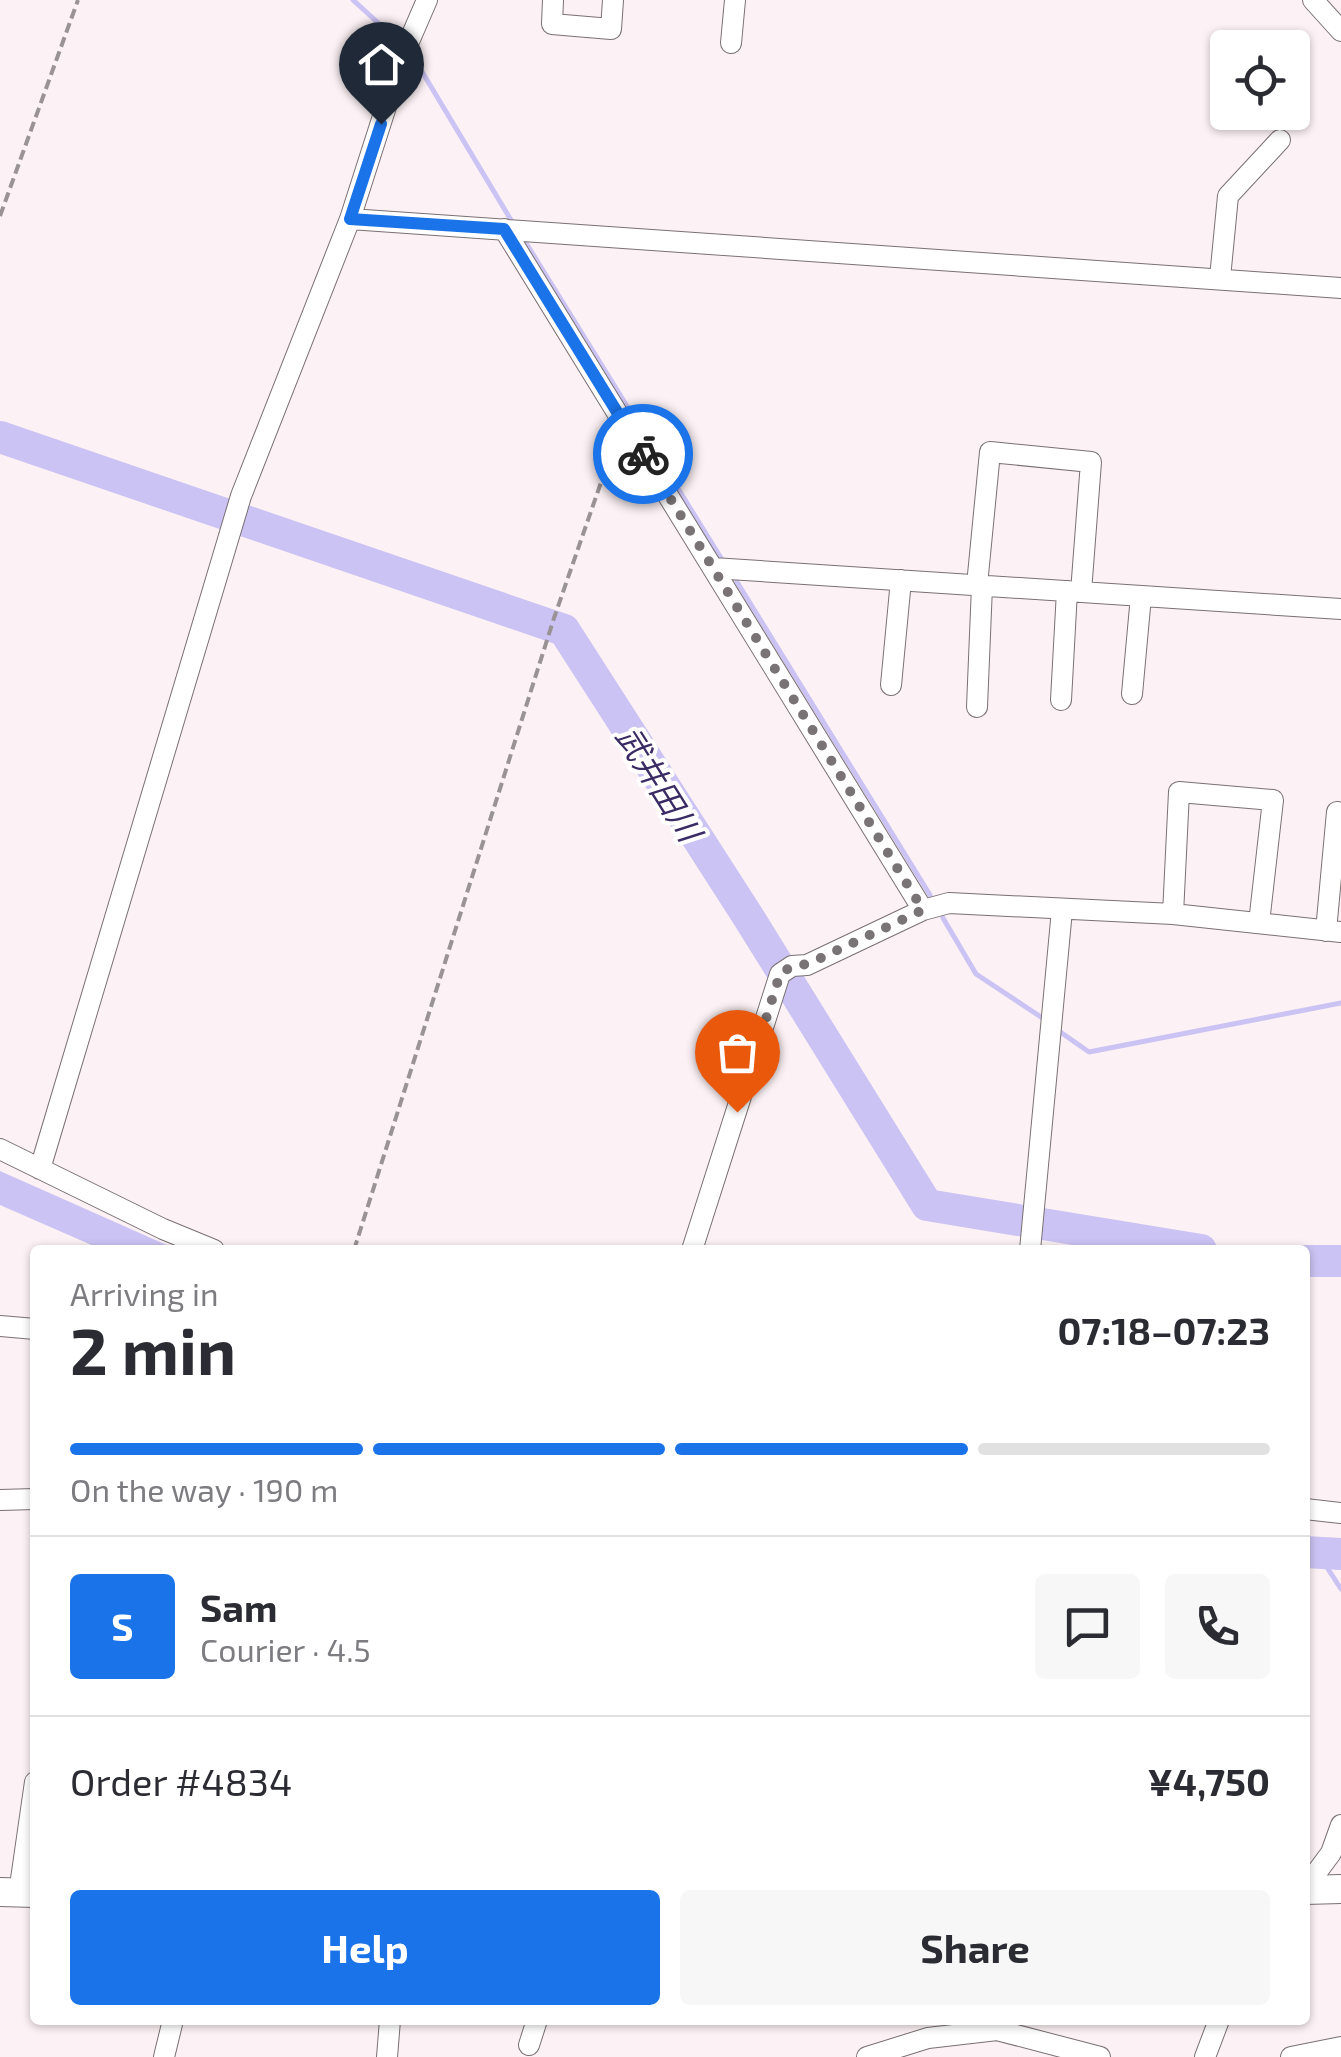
<!DOCTYPE html>
<html lang="en">
<head>
<meta charset="utf-8">
<style>
  :root { --surface:#fff; --page:#f7f7f7; --text:#2b2b33; --muted:#7c7c81; --line:#e1e1e2; --accent:#1a73e8 }
  body { margin:0; font-family:"Exo 2","Noto Sans JP",sans-serif; background:var(--page); color:var(--text); height:100vh; display:flex; flex-direction:column; font-size:38px; white-space:nowrap }
  * { box-sizing:border-box; margin:0 }
  p { font-size:32px; color:var(--muted) }
  .icon { flex:none; width:55px; height:55px; fill:none; stroke:currentColor; stroke-width:2; stroke-linecap:round; stroke-linejoin:round }
  .map { position:relative; flex:1; overflow:hidden }
  .details { position:absolute; left:30px; top:1245px; width:1280px; height:780px; display:flex; flex-direction:column; background:var(--surface); border-radius:10px; box-shadow:0 2px 8px #0004 }
  .details>* { flex:none }
  .buttons { position:absolute; left:1210px; top:30px; display:grid; gap:20px }
  .buttons a { display:grid; place-items:center; width:100px; height:100px; border-radius:10px; background:var(--surface); box-shadow:0 2px 8px #0004; font-size:50px }
  .pin { position:absolute; display:grid; place-items:center; width:85px; height:85px; color:#fff; margin:-102px -42px; border-radius:50% 50% 50% 0; rotate:-45deg; box-shadow:0 0 10px #0007 }
  .pin .icon { rotate:45deg }
  .courier { position:absolute; display:grid; place-items:center; width:100px; height:100px; margin:-50px; border:8px solid #1a73e8; border-radius:50%; background:#fff; color:#222; box-shadow:0 2px 12px #0007 }
  .headline em { font-style:normal; font-weight:700 }
  .headline div { display:flex; flex-direction:column-reverse }
  .headline { display:flex; align-items:center; justify-content:space-between; height:170px; padding:0 40px }
  h1 { font-size:65px; font-weight:700; line-height:75px }
  .bar { display:grid; grid-template-columns:repeat(4,1fr); gap:15px 10px; align-content:center; height:120px; padding:0 40px }
  .bar i { height:12px; border-radius:8px; background:var(--line) }
  .bar .selected { background:var(--accent) }
  .bar p { grid-column:span 4 }
  .line { display:flex; align-items:center; gap:25px; padding:0 40px; border-top:2px solid var(--line) }
  .line div { flex:1 }
  .round { display:grid; place-items:center; flex:none; width:105px; height:105px; border-radius:10px; background:var(--page) }
  .primary-button { display:flex; gap:20px; margin-top:auto; padding:20px 40px }
  .primary-button a { flex:1; height:115px; border-radius:10px; background:var(--accent); color:#fff; font-size:40px; font-weight:700; line-height:115px; text-align:center }
  .primary-button a+a { background:var(--page); color:var(--text) }
  .map>svg:first-child { display:block }
</style>
</head>
<body>
<div class="map">
<svg width="1341" height="2057" viewBox="0 0 1341 2057">
  <rect width="100%" height="100%" fill="#fcf1f4"/>
  <path fill="#cbc3f3" d="M0,1171L178,1250H103L0,1205Z"/>
  <g fill="none" stroke-linecap="round" stroke-linejoin="round">
    <path stroke="#cbc3f3" stroke-width="5" d="M353,0L398,41
      M412,55L511,220
      M526,243L721,558
      M737,582L930,895
      M943,918L976,974L1044,1019
      M1056,1029L1089,1052L1341,1003
      M1317,1552L1341,1589"/>
    <path stroke="#cbc3f3" stroke-width="32" d="M0,437L564,630L749,918L927,1205L1201,1250
      M1305,1261H1341
      M1305,1552L1341,1554"/>
    <g stroke="#7a7072" stroke-width="22">
      <path id="minor" d="M553,0L552,24L611,29L613,0
        M1313,0L1341,31
        M731,43L735,0
        M350,219L1341,288
        M504,229L923,910
        M1220,278L1228,196L1280,140
        M713,568L1341,609
        M977,585L990,452L1091,462L1081,592
        M891,685L901,580
        M1132,694L1141,596
        M1061,700L1067,591
        M977,707L982,586
        M1173,914L1179,792L1273,800L1259,923
        M1326,931L1337,812
        M0,1149L163,1229L214,1250
        M40,1169L241,496L350,219L401,60L427,0
        M692,1250L780,974L792,966L807,965L923,910L949,903L1173,914L1341,932
        M1030,1250L1062,910
        M0,1326L35,1329
        M0,1500L35,1499
        M1305,1509L1341,1513
        M1305,1888L1331,1853L1341,1825
        M19,1893L35,1782
        M529,2045L537,2020
        M164,2057L173,2020
        M387,2057L390,2020
        M867,2057L928,2038L997,2030L1100,2057
        M1205,2057L1219,2020
        M1291,2057L1341,2047"/>
    </g>
    <g stroke="#7a7072" stroke-width="30">
      <path id="major" d="M1305,1890L1341,1889
        M0,1892L35,1893"/>
    </g>
    <path stroke="#9a9395" stroke-width="4" stroke-dasharray="10 5" stroke-linecap="butt" d="M0,216L78,0
      M354,1250L554,618L614,445"/>
    <use href="#minor" stroke="#fff" stroke-width="20"/>
    <use href="#major" stroke="#fff" stroke-width="28"/>
  </g>
  <g fill="none" stroke-linecap="round" stroke-linejoin="round">
    <path stroke="#797375" stroke-width="10" stroke-dasharray="0 18" d="M643,454L923,910L808,964L792,966L780,974L737,1112"/>
    <path stroke="#1a73e8" stroke-width="12" d="M381,124L350,219L504,229L643,454"/>
  </g>
  <g text-anchor="middle" dominant-baseline="central" stroke-width="8" stroke-linejoin="round" paint-order="stroke">
    <g font-size="32" font-style="italic" fill="#3a2b64" stroke="#fff">
      <text transform="translate(660 783) rotate(58)">武井田川</text>
    </g>
  </g>
</svg>
<div class="buttons">
<a><svg class="icon" aria-label="locate" viewBox="0 0 24 24"><circle cx="12" cy="12" r="6"/><path d="M12 2v4M12 18v4M2 12h4M18 12h4"/></svg></a>
</div>
<div class="pin" style="left:737px;top:1112px;background:#ea580c"><svg class="icon" aria-label="bag" viewBox="0 0 24 24"><path d="M5 8h14l-1 12H6zM9 8a3 3 0 0 1 6 0"/></svg></div>
<div class="pin" style="left:381px;top:124px;background:#1f2937"><svg class="icon" aria-label="home" viewBox="0 0 24 24"><path d="M3 11l9-7 9 7M6 9v11h12V9"/></svg></div>
<div class="courier" style="left:643px;top:454px"><svg class="icon" aria-label="bike" viewBox="0 0 24 24"><circle cx="6" cy="16" r="4"/><circle cx="18" cy="16" r="4"/><path d="M6 16l4-8h5l3 8M10 8l3 8H6M13 5h3"/></svg></div>
<section class="details">
<div class="headline"><div><h1>2 min</h1><p>Arriving in</p></div><em>07:18–07:23</em></div>
<div class="bar"><i class="selected"></i><i class="selected"></i><i class="selected"></i><i></i><p>On the way · 190 m</p></div>
<div class="line" style="height:180px"><b class="round" style="background:var(--accent);color:#fff">S</b><div><b>Sam</b><p>Courier · 4.5</p></div><a class="round"><svg class="icon" aria-label="chat" viewBox="0 0 24 24"><path d="M4 5h16v11H9l-5 4z"/></svg></a><a class="round"><svg class="icon" aria-label="phone" viewBox="0 0 24 24"><path d="M5 4h4l2 5-3 2q2 4 5 5l2-3 5 2v4C11 20 4 13 5 4z"/></svg></a></div>
<div class="line" style="height:130px"><div>Order #4834</div><b>¥4,750</b></div>
<div class="primary-button"><a>Help</a><a>Share</a></div>
</section>
</div>
</body>
</html>
